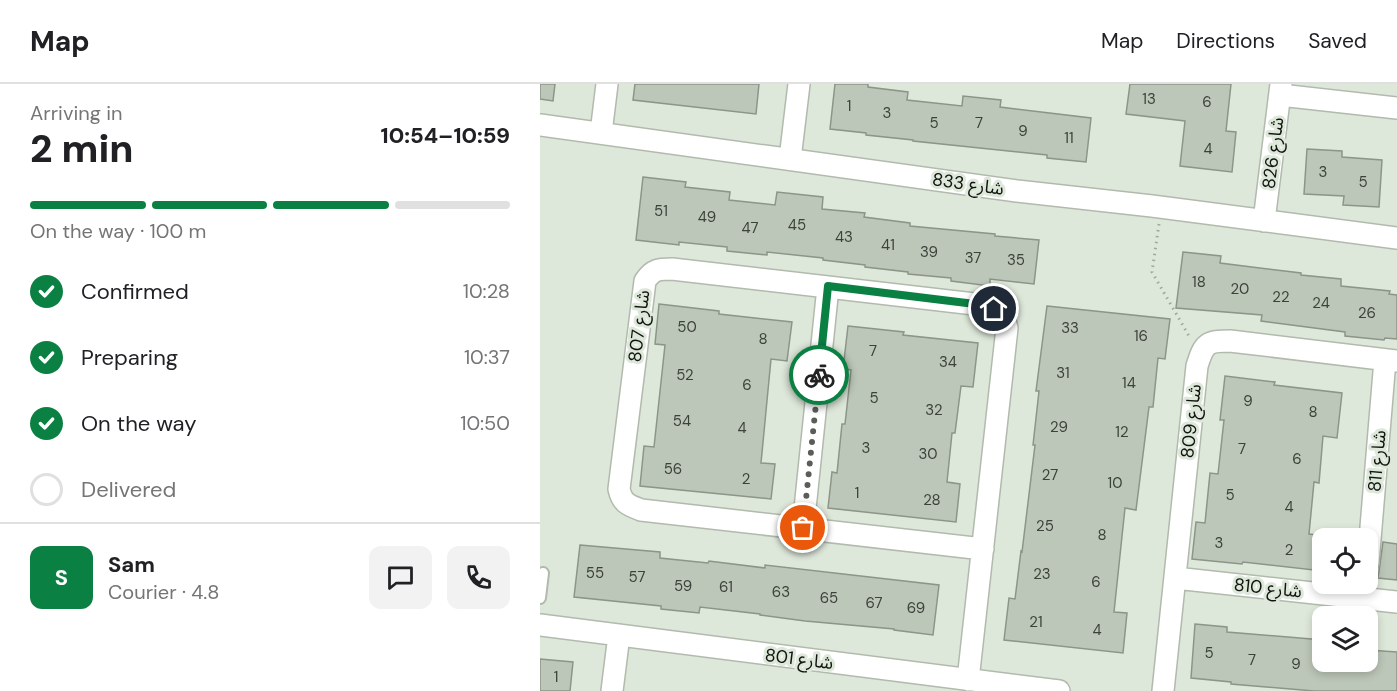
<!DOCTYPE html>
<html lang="en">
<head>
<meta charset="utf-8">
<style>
  :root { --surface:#fff; --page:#f2f2f2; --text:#202124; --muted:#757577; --line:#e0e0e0; --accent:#0b8043 }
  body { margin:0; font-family:"DM Sans","Noto Sans Arabic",sans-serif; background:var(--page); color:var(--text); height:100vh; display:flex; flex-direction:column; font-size:22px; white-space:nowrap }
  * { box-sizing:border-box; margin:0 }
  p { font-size:20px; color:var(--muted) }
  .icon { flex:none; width:33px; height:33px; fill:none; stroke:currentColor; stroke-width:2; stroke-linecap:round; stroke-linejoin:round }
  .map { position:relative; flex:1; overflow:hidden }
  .drawer { display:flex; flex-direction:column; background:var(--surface); width:540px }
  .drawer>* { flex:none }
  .buttons { position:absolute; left:772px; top:444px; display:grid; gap:12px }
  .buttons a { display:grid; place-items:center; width:66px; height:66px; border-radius:12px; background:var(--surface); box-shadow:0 3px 9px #0003; font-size:30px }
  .pin { position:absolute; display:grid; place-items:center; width:51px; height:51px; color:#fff; margin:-26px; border:3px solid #fff; border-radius:50%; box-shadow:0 2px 6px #0007 }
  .courier { position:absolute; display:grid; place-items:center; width:60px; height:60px; margin:-30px; border:4px solid #0b8043; border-radius:50%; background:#fff; color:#222; box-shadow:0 2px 8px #0007 }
  .summary em { font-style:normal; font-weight:800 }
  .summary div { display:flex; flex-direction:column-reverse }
  .summary { display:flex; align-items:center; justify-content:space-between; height:102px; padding:0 30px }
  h1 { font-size:39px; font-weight:800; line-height:45px }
  .bar { display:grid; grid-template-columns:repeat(4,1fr); gap:9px 6px; align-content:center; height:72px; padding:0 30px }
  .bar i { height:8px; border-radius:4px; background:var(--line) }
  .bar .current { background:var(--accent) }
  .bar p { grid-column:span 4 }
  .line { display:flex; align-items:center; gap:15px; padding:0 30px; border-top:2px solid var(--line) }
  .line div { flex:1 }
  .round { display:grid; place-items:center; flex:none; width:63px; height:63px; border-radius:12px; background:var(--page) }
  ol { padding:0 30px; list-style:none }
  li { display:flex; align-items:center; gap:18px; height:66px }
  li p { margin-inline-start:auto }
  li .icon { padding:6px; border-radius:50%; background:var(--accent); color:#fff; stroke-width:4 }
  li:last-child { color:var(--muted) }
  li i { width:33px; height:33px; border:3px solid var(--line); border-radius:50% }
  header { display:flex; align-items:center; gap:36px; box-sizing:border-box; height:84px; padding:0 30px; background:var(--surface); border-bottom:2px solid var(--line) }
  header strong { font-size:28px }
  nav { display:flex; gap:33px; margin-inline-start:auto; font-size:21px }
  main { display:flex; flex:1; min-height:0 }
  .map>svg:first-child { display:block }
</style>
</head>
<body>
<header>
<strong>Map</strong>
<nav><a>Map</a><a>Directions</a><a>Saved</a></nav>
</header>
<main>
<section class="drawer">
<div class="summary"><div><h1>2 min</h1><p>Arriving in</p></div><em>10:54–10:59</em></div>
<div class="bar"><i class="current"></i><i class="current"></i><i class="current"></i><i></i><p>On the way · 100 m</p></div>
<ol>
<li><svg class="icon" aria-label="check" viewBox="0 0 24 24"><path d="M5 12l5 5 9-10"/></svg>Confirmed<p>10:28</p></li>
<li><svg class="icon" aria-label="check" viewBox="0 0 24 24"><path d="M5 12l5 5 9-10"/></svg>Preparing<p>10:37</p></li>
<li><svg class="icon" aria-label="check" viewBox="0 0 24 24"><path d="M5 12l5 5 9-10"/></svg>On the way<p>10:50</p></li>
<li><i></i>Delivered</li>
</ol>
<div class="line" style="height:108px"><b class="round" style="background:var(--accent);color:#fff">S</b><div><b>Sam</b><p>Courier · 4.8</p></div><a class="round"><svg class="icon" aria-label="chat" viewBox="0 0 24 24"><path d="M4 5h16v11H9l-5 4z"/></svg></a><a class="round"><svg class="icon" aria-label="phone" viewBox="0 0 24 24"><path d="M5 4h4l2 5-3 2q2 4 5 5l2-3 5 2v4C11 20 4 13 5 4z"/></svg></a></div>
</section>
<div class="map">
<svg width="857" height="607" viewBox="0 0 857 607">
  <rect width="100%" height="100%" fill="#dee8da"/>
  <path fill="#bdc7b9" stroke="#8c9588" stroke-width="1.5" d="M0,0H15L13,17L0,15Z
    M95,0H219L216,30L93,16Z
    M295,0H328V3L368,8L367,16L422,22L423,12L461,16L460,23L551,34L546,78L507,74V71L373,57V56L326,51V49L290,45Z
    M590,0H691L686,47L696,48L692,88L640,82L645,37L586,30Z
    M767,65L802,67V73L842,76L839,123L803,121L804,112L764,110Z
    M103,93L146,98L145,103L190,108L189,116L235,121L237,108L283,113L282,125L325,129L324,133L370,139V142L455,150V152L499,156L494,200L450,195V202L411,197V194L368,190V188L325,183V181L283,176V174L227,168V171L187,167V163L139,158V161L96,156Z
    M643,168L681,172L680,179L761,189V191L801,195V202L850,207L849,210L857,211V255L845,254L844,256L805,252V248L721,237L722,231L636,224Z
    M119,220L179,227V230L252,238L247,277L231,275L221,379L235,380L231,415L100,402L104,362L114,363L125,261L115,260Z
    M507,222L630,235L625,275L618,274L613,323H609L596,426L585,424L574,528L587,529L583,569L464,556L469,514L475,515L481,467L482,468L495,361H493L499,307H496Z
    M308,242L364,248L363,251L438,259L433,303L421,302L415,349H412L407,398L420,400L416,438L288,424L292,388L297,389L302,340H305L311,286L303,285Z
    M685,292L735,298L734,301L802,309L797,354L783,352L779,399L774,398L769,450L778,451L774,486L703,478L702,480L652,475L656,438L665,439L670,389L678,390L684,336H680Z
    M843,458L857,460V496L838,494Z
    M40,461L120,468V474L168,479L169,477L225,484V481L399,501L393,551L354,546V545L265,537L220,531V530L160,523L159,529L121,525V522L34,513Z
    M655,540L687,543V548L783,556V578H828V566L857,568V607H774L691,600V598L651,594Z
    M0,575L33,578L30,607H0Z"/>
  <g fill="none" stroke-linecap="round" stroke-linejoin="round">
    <g stroke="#b1baad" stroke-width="14">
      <path id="service" d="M0,514L3,489"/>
    </g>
    <g stroke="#b1baad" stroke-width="24">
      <path id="minor" d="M740,11L857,24
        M0,41L477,107L612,122L857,154
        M61,49L67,0
        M250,75L259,0
        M724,137L741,0
        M263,444L288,203
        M828,479L845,276
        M635,494L857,518
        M0,541L519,607
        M428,596L467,244C463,229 458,226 443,221L132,185C119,185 113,185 105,197L79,405C82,419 88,421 101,426L443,465
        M72,607L79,551
        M623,607L657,282C664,259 667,257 690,257L857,277"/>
    </g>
    <path stroke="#a0a89d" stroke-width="3" stroke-dasharray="1.5 4.5" stroke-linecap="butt" d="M619,140L612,188L649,252"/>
    <use href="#service" stroke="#fff" stroke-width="10"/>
    <use href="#minor" stroke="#fff" stroke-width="21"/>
  </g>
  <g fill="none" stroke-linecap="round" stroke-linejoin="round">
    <path stroke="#595e56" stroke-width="6" stroke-dasharray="0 10.8" d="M263,444L279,291"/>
    <path stroke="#0b8043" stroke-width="8" d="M279,291L288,202L443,221L454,225"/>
  </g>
  <g text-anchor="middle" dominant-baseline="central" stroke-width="6" stroke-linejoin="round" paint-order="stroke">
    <g font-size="15" fill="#3c413a">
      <text x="609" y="15">13</text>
      <text x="667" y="18">6</text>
      <text x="309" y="22">1</text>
      <text x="347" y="29">3</text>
      <text x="394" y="39">5</text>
      <text x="439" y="39">7</text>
      <text x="483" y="47">9</text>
      <text x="529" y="54">11</text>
      <text x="668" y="65">4</text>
      <text x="783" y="88">3</text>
      <text x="823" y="98">5</text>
      <text x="121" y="127">51</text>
      <text x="167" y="133">49</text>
      <text x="257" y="141">45</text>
      <text x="210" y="144">47</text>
      <text x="304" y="153">43</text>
      <text x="348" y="161">41</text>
      <text x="389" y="168">39</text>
      <text x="433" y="174">37</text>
      <text x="476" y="176">35</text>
      <text x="659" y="198">18</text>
      <text x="700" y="205">20</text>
      <text x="741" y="213">22</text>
      <text x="781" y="219">24</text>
      <text x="827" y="229">26</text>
      <text x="147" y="243">50</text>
      <text x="530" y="244">33</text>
      <text x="601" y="252">16</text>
      <text x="223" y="255">8</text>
      <text x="333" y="267">7</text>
      <text x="408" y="278">34</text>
      <text x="523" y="289">31</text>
      <text x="145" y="291">52</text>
      <text x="589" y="299">14</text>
      <text x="207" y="301">6</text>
      <text x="334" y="314">5</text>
      <text x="708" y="317">9</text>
      <text x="394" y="326">32</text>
      <text x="773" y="328">8</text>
      <text x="142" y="337">54</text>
      <text x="519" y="343">29</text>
      <text x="202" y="344">4</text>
      <text x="582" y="348">12</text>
      <text x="326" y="364">3</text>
      <text x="702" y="365">7</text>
      <text x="388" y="370">30</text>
      <text x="757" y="375">6</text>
      <text x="133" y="385">56</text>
      <text x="510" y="391">27</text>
      <text x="206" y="395">2</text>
      <text x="575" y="399">10</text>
      <text x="317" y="409">1</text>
      <text x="690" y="411">5</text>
      <text x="392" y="416">28</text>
      <text x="749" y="423">4</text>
      <text x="505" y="442">25</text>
      <text x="562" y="451">8</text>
      <text x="679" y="459">3</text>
      <text x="749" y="466">2</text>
      <text x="55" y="489">55</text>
      <text x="502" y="490">23</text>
      <text x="97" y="493">57</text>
      <text x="556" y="498">6</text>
      <text x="143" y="502">59</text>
      <text x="186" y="503">61</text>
      <text x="241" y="508">63</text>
      <text x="289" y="514">65</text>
      <text x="334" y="519">67</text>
      <text x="376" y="524">69</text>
      <text x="496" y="538">21</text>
      <text x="557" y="546">4</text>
      <text x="669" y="569">5</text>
      <text x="712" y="576">7</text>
      <text x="756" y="580">9</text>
      <text x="16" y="593">1</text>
    </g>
    <g font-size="18" fill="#11140f" stroke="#dee8da">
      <text transform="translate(733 69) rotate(-83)">شارع 826</text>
      <text transform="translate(428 100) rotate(8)">شارع 833</text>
      <text transform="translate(99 242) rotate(-83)">شارع 807</text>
      <text transform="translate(651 337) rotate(-84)">شارع 809</text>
      <text transform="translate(837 377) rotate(-85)">شارع 811</text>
      <text transform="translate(728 504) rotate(6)">شارع 810</text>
      <text transform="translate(259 575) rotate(7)">شارع 801</text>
    </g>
  </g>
</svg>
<div class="buttons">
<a><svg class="icon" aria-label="locate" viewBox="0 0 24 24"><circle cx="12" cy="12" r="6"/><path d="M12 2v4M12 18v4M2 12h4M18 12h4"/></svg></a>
<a><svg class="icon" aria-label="layers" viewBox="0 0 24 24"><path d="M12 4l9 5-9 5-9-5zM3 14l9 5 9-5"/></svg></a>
</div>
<div class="pin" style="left:263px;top:444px;background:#ea580c"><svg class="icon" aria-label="bag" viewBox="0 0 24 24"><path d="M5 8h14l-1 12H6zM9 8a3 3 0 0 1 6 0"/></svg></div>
<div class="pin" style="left:454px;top:225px;background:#1f2937"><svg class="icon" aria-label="home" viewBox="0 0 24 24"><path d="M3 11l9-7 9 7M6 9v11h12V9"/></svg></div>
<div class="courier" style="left:279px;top:291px"><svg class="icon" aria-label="bike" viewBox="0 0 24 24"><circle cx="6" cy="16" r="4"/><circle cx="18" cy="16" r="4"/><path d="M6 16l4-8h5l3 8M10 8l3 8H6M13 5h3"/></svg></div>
</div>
</main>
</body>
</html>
